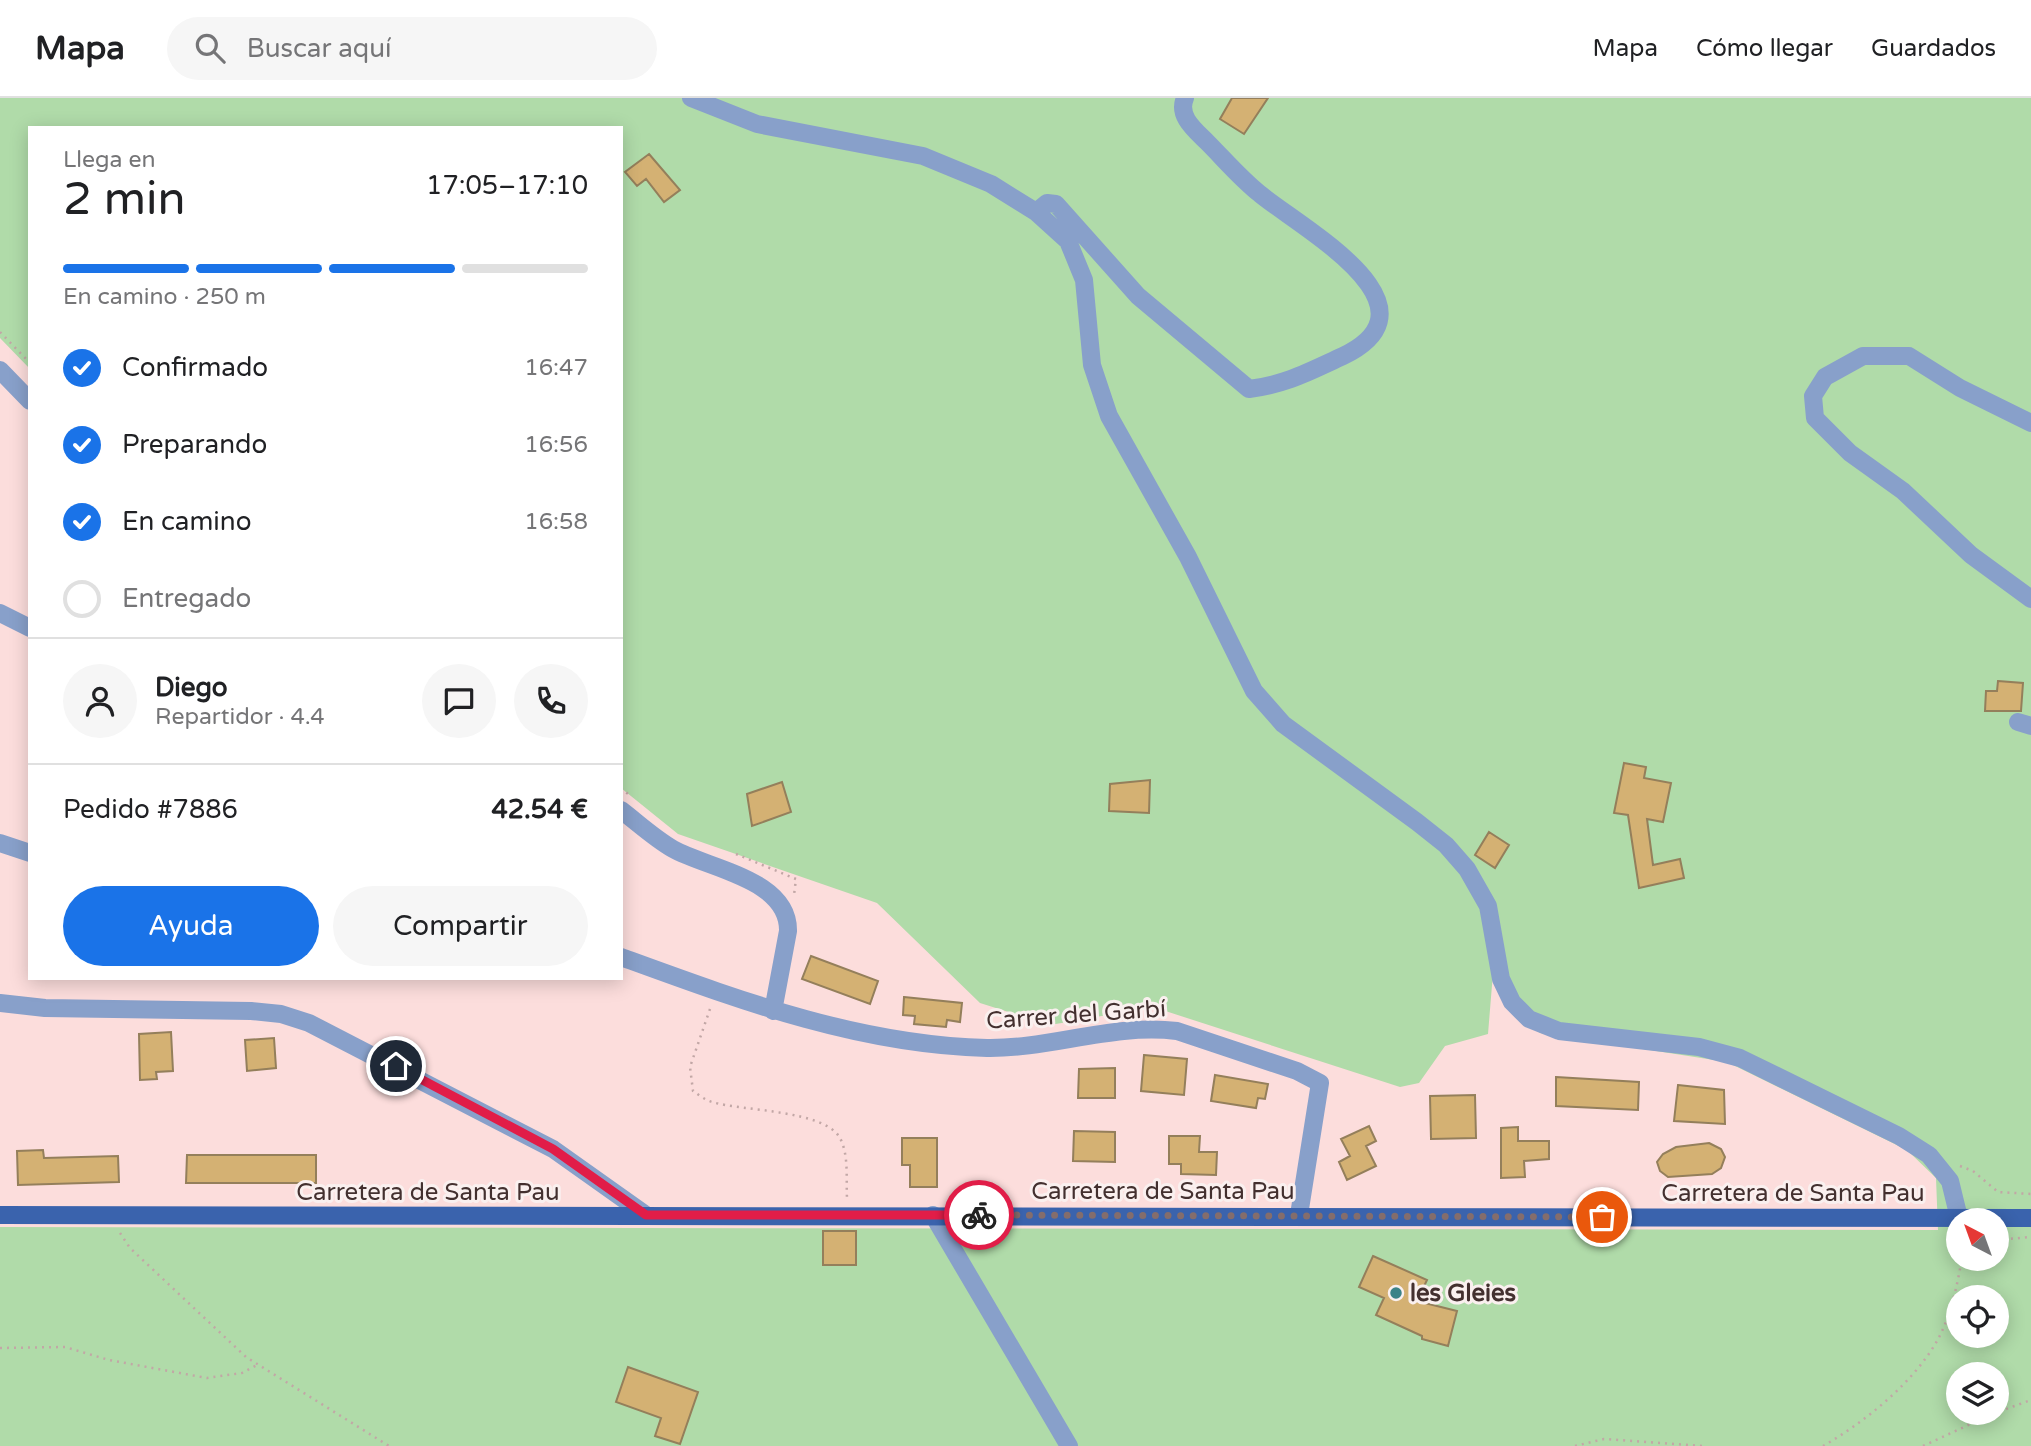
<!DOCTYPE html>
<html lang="es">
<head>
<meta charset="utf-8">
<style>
  :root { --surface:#fff; --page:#f6f6f6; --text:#202124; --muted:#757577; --line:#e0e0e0; --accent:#1a73e8 }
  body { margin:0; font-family:"Varela Round",sans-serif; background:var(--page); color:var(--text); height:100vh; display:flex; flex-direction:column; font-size:26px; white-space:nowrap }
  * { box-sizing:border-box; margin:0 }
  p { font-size:23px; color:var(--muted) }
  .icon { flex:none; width:38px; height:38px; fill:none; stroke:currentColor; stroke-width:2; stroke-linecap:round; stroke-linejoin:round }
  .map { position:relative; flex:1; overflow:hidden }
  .panel { position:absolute; left:28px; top:28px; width:595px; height:854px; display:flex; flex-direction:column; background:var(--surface); border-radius:0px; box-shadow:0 4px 18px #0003 }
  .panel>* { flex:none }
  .needle { width:46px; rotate:319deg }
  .fabs { position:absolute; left:1946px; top:1110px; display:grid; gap:14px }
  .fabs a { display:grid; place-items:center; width:63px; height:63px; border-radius:50%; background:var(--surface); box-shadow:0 4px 18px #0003; font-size:35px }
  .pin { position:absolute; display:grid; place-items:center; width:60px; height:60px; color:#fff; margin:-30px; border:4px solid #fff; border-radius:50%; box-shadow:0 2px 7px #0007 }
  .courier { position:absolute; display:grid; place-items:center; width:70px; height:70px; margin:-35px; border:5px solid #e11d48; border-radius:50%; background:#fff; color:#222; box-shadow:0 2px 9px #0007 }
  .headline em { font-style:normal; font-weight:600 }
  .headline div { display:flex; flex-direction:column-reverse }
  .headline { display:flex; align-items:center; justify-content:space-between; height:119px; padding:0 35px }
  h1 { font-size:46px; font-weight:600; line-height:52px }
  .bar { display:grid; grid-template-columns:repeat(4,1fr); gap:10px 7px; align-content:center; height:84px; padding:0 35px }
  .bar i { height:9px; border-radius:5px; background:var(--line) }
  .bar .active { background:var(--accent) }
  .bar p { grid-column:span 4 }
  .line { display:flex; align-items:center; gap:18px; padding:0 35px; border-top:2px solid var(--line) }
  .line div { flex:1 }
  .round { display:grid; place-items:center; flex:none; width:74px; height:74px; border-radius:37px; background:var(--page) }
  ol { padding:0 35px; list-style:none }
  li { display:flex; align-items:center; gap:21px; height:77px }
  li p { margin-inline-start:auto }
  li .icon { padding:7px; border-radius:50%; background:var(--accent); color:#fff; stroke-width:4 }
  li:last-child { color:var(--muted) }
  li i { width:38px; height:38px; border:4px solid var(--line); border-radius:50% }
  .cta { display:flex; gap:14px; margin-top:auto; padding:14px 35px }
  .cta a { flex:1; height:80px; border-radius:42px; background:var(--accent); color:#fff; font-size:28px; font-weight:600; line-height:80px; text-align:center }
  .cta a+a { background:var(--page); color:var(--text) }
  header { display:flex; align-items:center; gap:42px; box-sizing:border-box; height:98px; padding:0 35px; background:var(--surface); border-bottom:2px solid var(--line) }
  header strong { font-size:33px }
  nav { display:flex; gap:38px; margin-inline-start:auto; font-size:24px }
  .search { width:490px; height:63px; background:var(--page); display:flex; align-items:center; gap:18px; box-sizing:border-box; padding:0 24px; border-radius:38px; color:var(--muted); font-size:26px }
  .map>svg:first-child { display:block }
</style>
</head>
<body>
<header>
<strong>Mapa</strong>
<div class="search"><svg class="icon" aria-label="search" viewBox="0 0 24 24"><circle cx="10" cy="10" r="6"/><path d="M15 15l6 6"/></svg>Buscar aquí</div>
<nav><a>Mapa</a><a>Cómo llegar</a><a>Guardados</a></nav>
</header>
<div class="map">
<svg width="2031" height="1348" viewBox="0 0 2031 1348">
  <rect width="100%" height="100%" fill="#fcdddc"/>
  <path fill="#b0dba9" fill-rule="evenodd" d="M0,0H2031V1348H0V1129L1938,1132L1936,1080L1907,1052L1727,964L1540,935L1509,911L1493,875L1488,936L1445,948L1419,985L1400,989L1153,909L1050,927L980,905L877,805L678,736L621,690V30H30V271L0,240ZM1958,1122H1997V1160H1958ZM1958,1199H1997V1237H1958ZM1958,1276H1997V1314H1958Z"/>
  <path fill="#d4b173" stroke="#947f5b" stroke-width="2" d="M1232,0H1268L1244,36L1220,21Z
    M649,56L680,92L664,104L646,81L637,88L625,74Z
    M1998,583L2023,585L2021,613H1985L1986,593H1997Z
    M1624,665L1646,669L1644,680L1671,685L1663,724L1647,721L1653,767L1680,761L1684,780L1639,790L1628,717L1614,715Z
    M1150,682L1149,715L1109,713L1110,686Z
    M782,684L791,714L752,728L747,696Z
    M1489,734L1509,747L1495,770L1475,757Z
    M811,858L878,883L870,906L802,881Z
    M904,899L962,905L960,924L947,922L946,929L914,926L915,918L903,917Z
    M171,934L173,973L156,974L157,981L140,982L139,936Z
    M274,940L276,970L247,973L245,942Z
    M1144,957L1187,961L1184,997L1141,993Z
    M1115,970V1000H1078L1079,971Z
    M1215,977L1268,986L1265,1001L1258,1000L1256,1010L1211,1003Z
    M1556,979L1639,984L1638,1012L1556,1008Z
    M1678,987L1724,992L1725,1026L1674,1023Z
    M1475,997L1476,1040L1431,1041L1430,998Z
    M1369,1028L1376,1043L1366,1048L1376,1068L1347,1082L1339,1064L1350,1058L1341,1041Z
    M1518,1029V1043H1549V1061L1524,1063L1525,1079L1501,1080V1030Z
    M1074,1033L1115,1034V1064L1073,1063Z
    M1169,1038H1200L1199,1054H1217L1216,1077L1181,1076V1066H1169Z
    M902,1040H937V1089H910V1067H902Z
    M1709,1045L1721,1051L1725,1059L1721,1070L1712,1076L1668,1079L1660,1073L1657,1064L1663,1056L1676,1049Z
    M43,1052L44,1060L118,1058L119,1084L18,1087L17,1053Z
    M187,1057H316V1085H186Z
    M823,1133H856V1167H823Z
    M1373,1158L1427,1182L1417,1203L1457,1213L1448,1248L1422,1241V1238L1376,1217L1384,1200L1359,1189Z
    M628,1269L698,1294L680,1346L655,1338L661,1320L616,1304Z"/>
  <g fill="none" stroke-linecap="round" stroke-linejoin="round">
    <path stroke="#c2a7a6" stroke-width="2.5" stroke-dasharray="2 5" stroke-linecap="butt" d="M0,234L30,265
      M621,690L628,696
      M736,756L796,781L794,797
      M710,911L690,969L693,993C699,997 705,1002 712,1004C742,1013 825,1012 840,1040C849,1057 846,1081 847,1100
      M1960,1068L1973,1073L1998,1094L2031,1096
      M120,1135L130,1150L246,1259L389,1348
      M1997,1142L2031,1139
      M0,1250L65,1249L109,1262L207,1280L242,1275L257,1267
      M1575,1348L1604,1341L1702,1348
      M1823,1348C1865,1324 1913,1285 1937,1243C1951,1218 1957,1188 1962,1160
      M1923,1348L1990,1317L2031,1302"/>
    <path stroke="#88a0ca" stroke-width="18" d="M691,0L757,26L923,58L991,86L1036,114L1068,143L1084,182L1092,267L1109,318L1188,459L1254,593L1283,626L1417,724L1446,747L1467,771L1488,808L1501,881L1512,904L1529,921L1559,933L1699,949L1740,960L1899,1038L1929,1057L1950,1083L1959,1120
      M1036,114L1047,105L1056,106L1138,198L1249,291C1287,286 1308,274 1343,258C1447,208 1301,130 1260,96C1241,81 1224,61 1207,44C1195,32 1177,18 1185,0
      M0,272L30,303
      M2031,325L1960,290L1909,258H1863L1825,279L1813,298L1815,320L1850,355L1903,393L1971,457L2031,501
      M0,515L30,530
      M2018,624L2031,628
      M621,712C638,725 654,740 673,751C709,771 789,781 788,833L773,913
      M0,745L30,755
      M621,859C739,902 859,947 987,950C1050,951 1113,925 1177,933L1297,973L1320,985L1299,1117
      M0,905L45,910L251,913L281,916L309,925L553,1051L646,1117
      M933,1117L1069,1348"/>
    <path stroke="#3a63ad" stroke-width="18" d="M0,1117L2031,1120"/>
  </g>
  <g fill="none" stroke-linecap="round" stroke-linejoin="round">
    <path stroke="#846d6c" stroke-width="7" stroke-dasharray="0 12.6" d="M979,1117L1602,1119"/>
    <path stroke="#e11d48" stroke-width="9" d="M396,968L553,1051L646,1117H979"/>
  </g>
  <circle fill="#3b8388" stroke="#faf0ef" stroke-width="2.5" cx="1396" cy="1195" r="7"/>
  <g text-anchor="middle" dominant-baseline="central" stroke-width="6" stroke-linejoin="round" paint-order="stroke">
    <g font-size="24" fill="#43302f" stroke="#faf0ef">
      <text transform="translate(1076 917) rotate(-4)">Carrer del Garbí</text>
      <text x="1163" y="1093">Carretera de Santa Pau</text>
      <text x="428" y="1094">Carretera de Santa Pau</text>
      <text x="1793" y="1095">Carretera de Santa Pau</text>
    </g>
    <g font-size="24" font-weight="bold" fill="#43302f" stroke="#faf0ef" text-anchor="start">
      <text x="1410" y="1195">les Gleies</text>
    </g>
  </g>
</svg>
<div class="fabs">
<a><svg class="needle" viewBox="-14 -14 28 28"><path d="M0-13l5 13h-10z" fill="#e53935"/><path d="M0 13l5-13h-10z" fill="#757577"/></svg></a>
<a><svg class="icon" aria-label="locate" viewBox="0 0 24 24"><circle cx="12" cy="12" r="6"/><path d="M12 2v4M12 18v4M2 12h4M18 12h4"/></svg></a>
<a><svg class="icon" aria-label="layers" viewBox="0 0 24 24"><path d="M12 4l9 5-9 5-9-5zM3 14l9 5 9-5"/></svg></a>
</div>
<div class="pin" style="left:1602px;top:1119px;background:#ea580c"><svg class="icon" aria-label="bag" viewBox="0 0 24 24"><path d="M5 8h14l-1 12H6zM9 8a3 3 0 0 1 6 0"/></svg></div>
<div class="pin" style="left:396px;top:968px;background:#1f2937"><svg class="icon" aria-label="home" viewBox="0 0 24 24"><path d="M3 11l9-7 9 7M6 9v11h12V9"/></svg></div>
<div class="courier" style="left:979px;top:1117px"><svg class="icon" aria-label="bike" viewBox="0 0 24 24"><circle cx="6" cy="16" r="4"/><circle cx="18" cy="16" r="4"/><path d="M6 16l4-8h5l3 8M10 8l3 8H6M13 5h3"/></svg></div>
<section class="panel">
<div class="headline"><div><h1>2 min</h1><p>Llega en</p></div><em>17:05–17:10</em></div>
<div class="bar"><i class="active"></i><i class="active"></i><i class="active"></i><i></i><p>En camino · 250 m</p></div>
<ol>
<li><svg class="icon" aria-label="check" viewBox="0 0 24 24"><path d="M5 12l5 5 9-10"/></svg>Confirmado<p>16:47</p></li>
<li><svg class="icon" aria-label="check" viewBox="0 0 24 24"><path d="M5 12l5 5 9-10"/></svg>Preparando<p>16:56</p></li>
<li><svg class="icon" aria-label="check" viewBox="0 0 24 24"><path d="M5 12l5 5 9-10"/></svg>En camino<p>16:58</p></li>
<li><i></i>Entregado</li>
</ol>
<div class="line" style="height:126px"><a class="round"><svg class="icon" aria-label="person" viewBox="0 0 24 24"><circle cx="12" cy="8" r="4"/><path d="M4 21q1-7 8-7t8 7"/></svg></a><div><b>Diego</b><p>Repartidor · 4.4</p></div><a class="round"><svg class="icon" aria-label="chat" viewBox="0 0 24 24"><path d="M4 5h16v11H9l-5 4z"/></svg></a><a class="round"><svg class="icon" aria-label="phone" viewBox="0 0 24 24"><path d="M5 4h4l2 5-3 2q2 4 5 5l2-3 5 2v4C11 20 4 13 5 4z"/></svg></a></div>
<div class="line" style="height:91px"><div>Pedido #7886</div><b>42.54 €</b></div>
<div class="cta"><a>Ayuda</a><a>Compartir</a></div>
</section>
</div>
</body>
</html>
